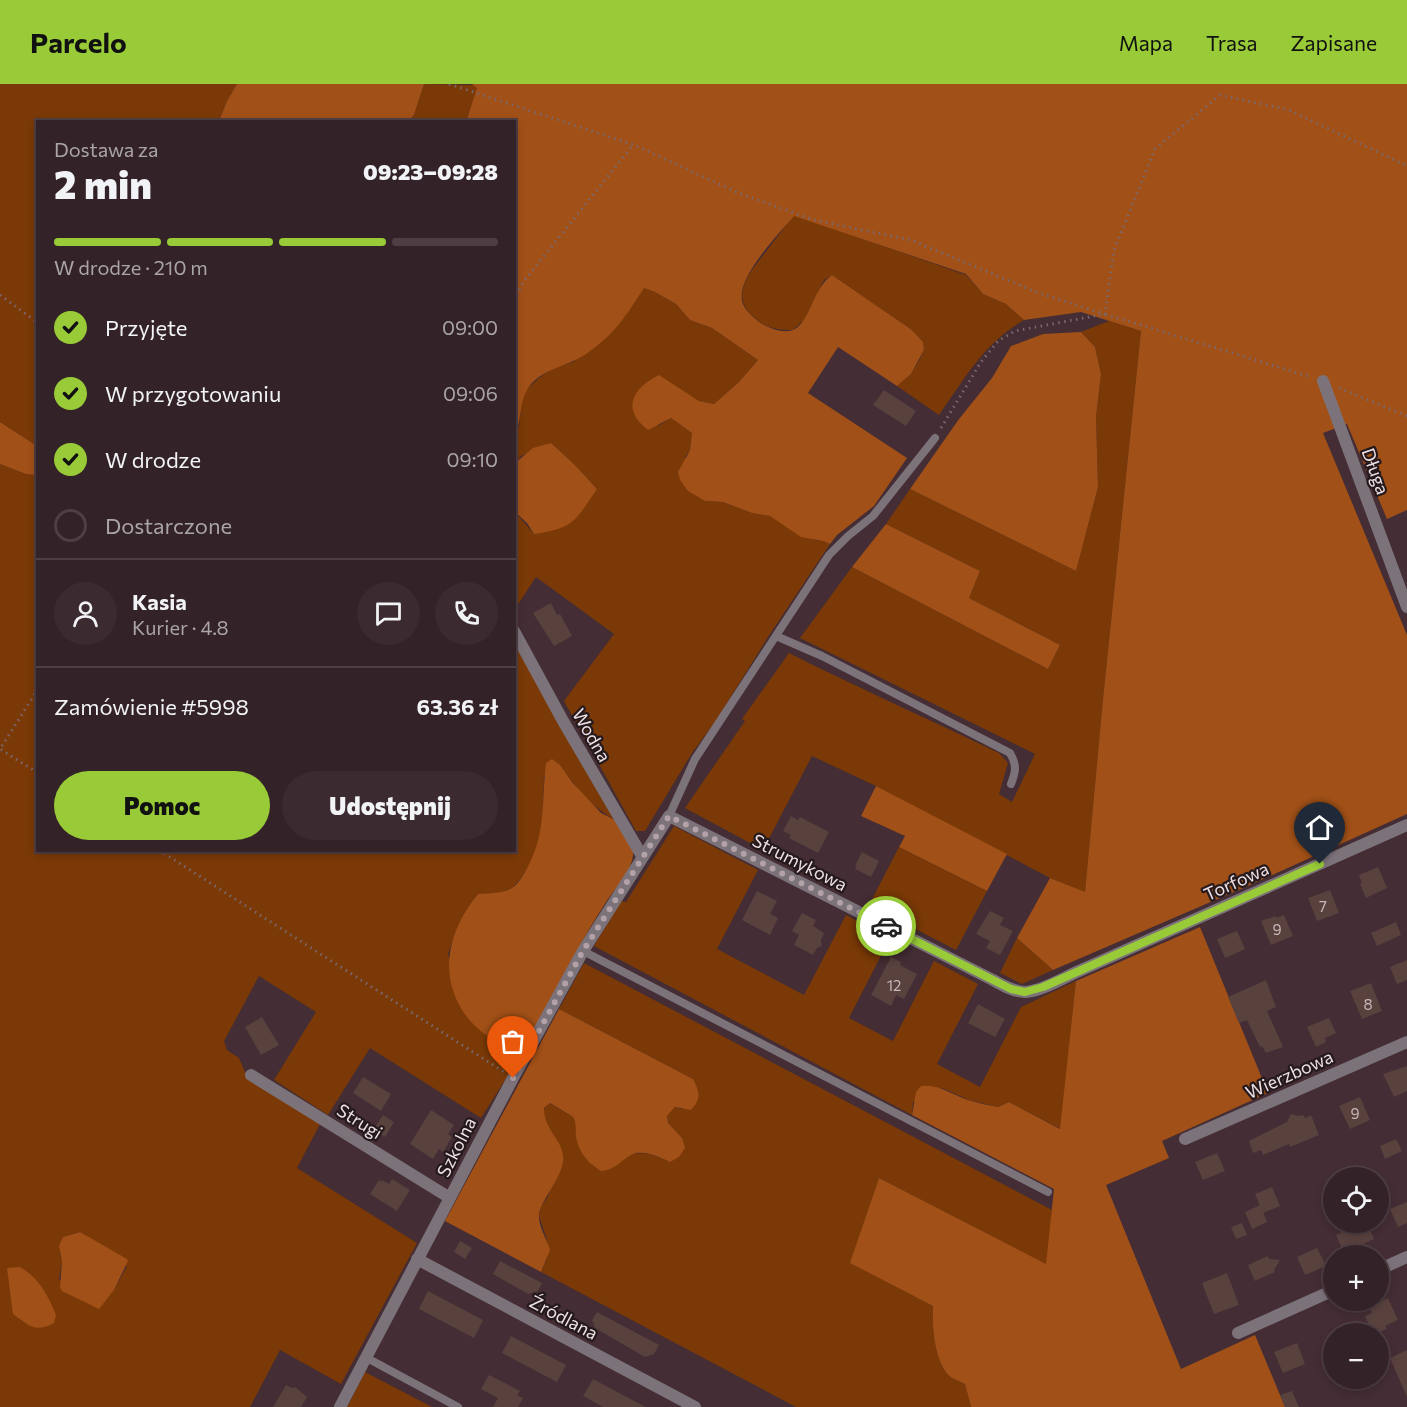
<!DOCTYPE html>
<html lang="pl">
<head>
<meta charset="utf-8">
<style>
  :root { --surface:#332227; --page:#3b2a2f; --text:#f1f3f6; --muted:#a9a4a7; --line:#4e3f44; --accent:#98cb37 }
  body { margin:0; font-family:Commissioner,sans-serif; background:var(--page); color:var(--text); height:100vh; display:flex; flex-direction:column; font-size:22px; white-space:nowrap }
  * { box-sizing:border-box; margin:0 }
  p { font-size:20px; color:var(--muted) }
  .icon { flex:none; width:33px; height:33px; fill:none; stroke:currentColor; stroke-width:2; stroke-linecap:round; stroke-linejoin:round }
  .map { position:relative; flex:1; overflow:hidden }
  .sheet { position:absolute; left:36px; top:36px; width:480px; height:732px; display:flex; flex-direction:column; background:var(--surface); border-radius:0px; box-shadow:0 3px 9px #0003,0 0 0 2px var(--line) }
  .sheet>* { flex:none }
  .controls { position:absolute; left:1323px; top:1083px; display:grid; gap:12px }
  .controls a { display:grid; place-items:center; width:66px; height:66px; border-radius:50%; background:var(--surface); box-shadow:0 3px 9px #0003,0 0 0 2px var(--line); font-size:30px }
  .pin { position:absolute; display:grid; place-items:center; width:51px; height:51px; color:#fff; margin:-62px -26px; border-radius:50% 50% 50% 0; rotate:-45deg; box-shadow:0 0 6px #0007 }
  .pin .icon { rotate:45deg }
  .courier { position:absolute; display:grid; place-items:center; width:60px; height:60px; margin:-30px; border:4px solid #98cb37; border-radius:50%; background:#fff; color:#222; box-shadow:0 2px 8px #0007 }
  .summary em { font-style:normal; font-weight:800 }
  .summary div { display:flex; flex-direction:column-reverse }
  .summary { display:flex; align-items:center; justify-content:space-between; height:102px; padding:0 18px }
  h1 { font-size:39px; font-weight:800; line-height:45px }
  .bar { display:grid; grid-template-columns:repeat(4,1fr); gap:9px 6px; align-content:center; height:72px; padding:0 18px }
  .bar i { height:8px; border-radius:4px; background:var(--line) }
  .bar .active { background:var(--accent) }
  .bar p { grid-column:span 4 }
  .line { display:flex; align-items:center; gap:15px; padding:0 18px; border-top:2px solid var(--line) }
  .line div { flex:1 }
  .round { display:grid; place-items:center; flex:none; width:63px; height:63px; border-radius:32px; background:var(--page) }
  ol { padding:0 18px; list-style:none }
  li { display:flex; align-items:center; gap:18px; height:66px }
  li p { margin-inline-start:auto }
  li .icon { padding:6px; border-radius:50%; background:var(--accent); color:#111; stroke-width:4 }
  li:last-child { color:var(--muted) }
  li i { width:33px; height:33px; border:3px solid var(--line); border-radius:50% }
  .action { display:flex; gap:12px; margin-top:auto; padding:12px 18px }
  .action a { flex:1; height:69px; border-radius:36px; background:var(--accent); color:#111; font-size:24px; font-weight:800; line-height:69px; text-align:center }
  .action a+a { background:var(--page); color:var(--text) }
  header { display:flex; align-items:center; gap:36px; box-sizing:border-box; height:84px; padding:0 30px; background:var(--accent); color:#111 }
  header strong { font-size:28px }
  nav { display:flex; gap:33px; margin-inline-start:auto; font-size:21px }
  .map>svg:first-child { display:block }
</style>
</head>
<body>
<header>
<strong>Parcelo</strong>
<nav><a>Mapa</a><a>Trasa</a><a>Zapisane</a></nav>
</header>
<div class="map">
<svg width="1407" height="1323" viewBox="0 0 1407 1323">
  <rect width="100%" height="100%" fill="#442d34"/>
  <path fill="#7a3906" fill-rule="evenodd" d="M0,0H237L227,17L219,37L38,38L37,362L0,338Z
    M424,0L475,1L478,4L466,37L409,38L414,31Z
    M794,131L966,191L983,210L1006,220L1024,236C984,259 965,294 939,331L897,302L911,290L919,277L924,266L923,258L912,246L832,191L824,196L804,236L793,246C776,246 766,244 754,233C727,212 753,184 768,165C776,154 785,143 794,131Z
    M644,204L655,208L676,220L690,236L712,244L758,276L739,298L714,320L699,317L658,291V342L671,334L692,349L690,366L685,373L705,417L723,418L752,429L770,432L815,456L823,457L830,460L768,553L717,635L692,669L645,747H636L564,617L614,550L536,493L515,525V428L534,450L597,405L575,381L551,359L521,372L515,379V351L519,342L522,317L527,305L539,294L553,284L573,278Z
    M1109,237L1141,247L1103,615L1085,809L1050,794L876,702L812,672L763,766L685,724L745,637L742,635L789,569C858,604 929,635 999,669L1008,679L999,710L1012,718L1035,670L800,554L852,483L1048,585L1060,561L969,514L980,487L886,440L910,405L1076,487L1098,403L1096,333L1101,290L1095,263L1081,248Z
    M0,380L26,390L35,391L37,386L38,766H514L515,557L617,737C598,727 584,713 571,696C565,689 561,682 552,676L544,693L542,744L539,759L531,778L522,793L512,804L499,809L478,810C462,829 455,848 448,871L491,956L519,974L481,1034L370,964L328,1031L274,996L316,928L259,892L224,957L227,966L239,974L248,995L320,1040L297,1084L417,1159L341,1300L280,1266L250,1323H0ZM80,1148L127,1182L114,1206L59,1196L62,1178L60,1169L63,1153Z
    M674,742L758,786L717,865L804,911L846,831L890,854L849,934L893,957L934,877L978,900L937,980L980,1003L1021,923L1076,897L1061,1045L1009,1018L998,1023L969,1016L942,1004L913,1018L912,1031L594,862L621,817L626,818Z
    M899,763L987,807L956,866L869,821Z
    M1017,854L1053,886L1022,900L1000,889Z
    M584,879L1052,1126L1047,1181L879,1094L851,1179L933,1222C932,1242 934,1281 952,1294C956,1296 961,1298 965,1300L971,1323H796L541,1188L547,1175V1156L539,1132L541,1123L548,1112L563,1071L544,1037V1025L549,1019L573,1033L576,1037V1052L630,1071C644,1066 657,1072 670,1078L682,1054L668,1039L667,1032L675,1023L682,1025L693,995L559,925Z
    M365,1288L432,1323H347Z"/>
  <path fill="#a15017" d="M237,0H424L414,31L409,37H219L227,17Z
    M472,0H1407V426L1387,435L1347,340L1323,349L1407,551V730L1250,801L1053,886L1017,854L1050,794L1085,808L1103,615L1141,247L1081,228L1024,236L1006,220L983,210L966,190L794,132C779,150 733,196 743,220C746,227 752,232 758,237C766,243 782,250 793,246C810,239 812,205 832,191L912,246L923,258L924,266L911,290L897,302L838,263L808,309L907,374L874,422L837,451L830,460L823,457L801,453L770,432L752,429L723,418L705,417L688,407L680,396L678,388L690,366L692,349L671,334L648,346C621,326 632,304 659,291L699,317L714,320L739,298L758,276L712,244L690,236L676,220L655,208L644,204C625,233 615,250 586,270C567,283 539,285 527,306C519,320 522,336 515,351L514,38H466L477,4Z
    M1081,248L1095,263L1101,290L1096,333L1098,403L1076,487L910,405L959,335L992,294L1011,262L1043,250Z
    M0,338L37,362V386L35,391L26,390L0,380Z
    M551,359L575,381L597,405C575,437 575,444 534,450L527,439L515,428V379L533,364Z
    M886,440L980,487L969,514L1060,561L1048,585L852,483Z
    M552,675L560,681L572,698L601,729L617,737L633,766C635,783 617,802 608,815C575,866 548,920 519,974C503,964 488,954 474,941C436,901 445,850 478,810C489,809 500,810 510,805C516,802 522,794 525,788C547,750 541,720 546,679Z
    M876,702L1007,770L987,807L899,763L905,752L861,732Z
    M1200,843L1268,1009L1162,1057L1169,1074L1106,1101L1181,1285L1255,1251L1285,1323H971L965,1300C961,1298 956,1296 952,1294C934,1281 932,1242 933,1222L850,1179L879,1094L1046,1180L1054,1105L912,1031L916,1008L921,1002C940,1000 952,1011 968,1016C978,1019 988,1021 998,1023L1009,1018L1060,1045L1076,897Z
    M559,925L693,995C699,1007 702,1015 691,1026L675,1023L667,1032L668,1039L682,1054L685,1064L679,1073L670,1078C659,1073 643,1065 631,1071C620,1077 615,1086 601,1087C588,1079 578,1068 576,1052C575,1045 577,1039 573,1033L550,1019L544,1024C544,1046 561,1054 563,1071C566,1090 540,1116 539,1131C538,1142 547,1155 550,1166L541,1188L445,1137Z
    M80,1148L127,1175L128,1177L114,1206L99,1225L62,1207L60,1203L62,1178L59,1162L63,1153Z
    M20,1183C39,1194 48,1211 56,1231L54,1239C34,1249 30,1242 13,1230L7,1184Z"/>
  <path fill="#59413e" d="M884,306L916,327L906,342L873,321Z
    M551,519L557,531L560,530L572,552L554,562L533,529Z
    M791,732L798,736L800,733L829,748L818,769L789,754L791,751L783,747Z
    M862,768L879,777L871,793L855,785L857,783L855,782Z
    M1378,783L1387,804L1366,814L1360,800L1362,799L1359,791Z
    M1330,806L1339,829L1317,837L1308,814Z
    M757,807L777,817L770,830L778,834L770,851L742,836Z
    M990,827L1004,834L1000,841L1013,847L1000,871L986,864L990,857L976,850Z
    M802,829L816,836L813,842L824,849L821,856L822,862L817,864L813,871L794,861L799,851L792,847Z
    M1284,831L1293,852L1271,861L1261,837L1276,832L1277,834Z
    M1396,838L1401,851L1377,862L1371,849Z
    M1237,847L1245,865L1225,874L1217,855Z
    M891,873L901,878L900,881L917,890L904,915L896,911L891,922L871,911Z
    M1407,876V896L1397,900L1390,883Z
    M1266,896L1276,923L1267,927L1283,963L1266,969L1262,962L1260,963L1247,936L1239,939L1228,913Z
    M1371,899L1382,927L1362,935L1350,907Z
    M978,920L1005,935L995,953L968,939Z
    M262,933L279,961L261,971L245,943Z
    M1329,934L1336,949L1325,954L1326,958L1316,963L1307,943Z
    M1407,982V1007L1394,1013L1383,990Z
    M363,993L391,1010L381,1027L353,1009Z
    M1360,1013L1370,1036L1350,1045L1339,1022Z
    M431,1026L454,1041L448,1050L452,1053L443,1068L439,1065L433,1075L410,1060Z
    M1291,1030L1298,1032L1303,1031L1305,1034L1311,1031L1319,1051L1290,1063L1289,1060L1263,1071L1261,1066L1253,1069L1249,1057L1287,1038Z
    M383,1031L394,1038L385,1053L373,1046Z
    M1396,1055L1402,1067L1385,1075L1380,1062Z
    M1217,1069L1225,1087L1203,1096L1195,1078Z
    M392,1095L410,1106L397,1127L370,1110L379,1096L381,1098L382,1096L389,1100Z
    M1272,1103L1280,1122L1263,1129L1255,1110Z
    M1407,1118V1139L1398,1143L1390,1125Z
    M1260,1121L1267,1138L1252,1145L1245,1128Z
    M1242,1139L1247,1151L1236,1155L1231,1143Z
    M1350,1139L1354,1147L1368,1141L1374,1155L1344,1169L1336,1151L1341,1149L1339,1144Z
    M460,1157L472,1164L465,1175L454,1168Z
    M1317,1164L1326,1182L1305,1191L1297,1173Z
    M1268,1172L1269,1175L1280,1176L1274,1186L1275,1188L1255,1197L1248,1181Z
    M500,1177L542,1199L538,1207L528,1210L493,1190Z
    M1227,1189L1239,1221L1214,1230L1202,1199Z
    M428,1207L483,1236L474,1254L419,1225Z
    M1388,1214L1398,1236L1385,1242L1387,1245L1373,1250L1365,1232L1372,1229L1370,1225L1376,1222L1375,1220Z
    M597,1228L659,1261L654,1270L645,1273L595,1244L592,1236Z
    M511,1252L566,1281L557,1298L502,1269Z
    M1297,1259L1305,1280L1283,1289L1274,1268Z
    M1407,1266V1313L1390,1274Z
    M489,1291L520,1307L517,1311L523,1314L518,1323H493L498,1314L481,1305Z
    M593,1295L619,1309L646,1323H603L583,1312Z
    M286,1301L292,1304L295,1303L307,1313L301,1323H273Z
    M1292,1307L1299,1323H1285L1280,1311Z"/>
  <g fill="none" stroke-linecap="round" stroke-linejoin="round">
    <path stroke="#7b676d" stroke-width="3" stroke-dasharray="1.5 4.5" stroke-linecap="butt" d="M449,0L634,61L741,110L814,136L911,156L1036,208L1105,230L1114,166L1155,65L1220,11L1289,26L1407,82
      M0,211L38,239
      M514,217L524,197L633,61
      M1339,304L1407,332
      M941,344L981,278L998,257L1015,247L1105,230L1311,293
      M38,605L0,665L38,689
      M159,766L504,988"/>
    <path stroke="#7c737a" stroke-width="8" d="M776,552L822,572L1010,669C1017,681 1016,687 1011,700
      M669,732L695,675L829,471L848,452L873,432L935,354
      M583,867L1048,1108
      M367,1274L458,1323"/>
    <path stroke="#7c737a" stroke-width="12" d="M1323,297L1407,523
      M514,547L563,637L642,772
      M251,991L450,1114
      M1185,1055L1407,958
      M417,1175L695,1323
      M1378,1186L1407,1173
      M1238,1249L1334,1206
      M340,1323L513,994L583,867L669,732L993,896C1002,901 1014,908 1025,908C1042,907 1063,894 1079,887L1407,741"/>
  </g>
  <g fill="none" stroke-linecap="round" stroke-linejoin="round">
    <path stroke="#b2a1a6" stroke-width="6" stroke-dasharray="0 10.8" d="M513,994L583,867L669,732L886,842"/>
    <path stroke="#98cb37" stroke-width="8" d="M886,842L1011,905L1025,908L1043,903L1079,887L1320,780"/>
  </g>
  <g text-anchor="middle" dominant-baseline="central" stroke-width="4.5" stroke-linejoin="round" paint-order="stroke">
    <g font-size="15" fill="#c9b8ba">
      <text x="1323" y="822">7</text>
      <text x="1277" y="845">9</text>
      <text x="894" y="901">12</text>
      <text x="1368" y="920">8</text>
      <text x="1355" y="1029">9</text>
    </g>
    <g font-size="18" fill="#eedfe3" stroke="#24191c">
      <text transform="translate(1376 387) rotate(70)">Długa</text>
      <text transform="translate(592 651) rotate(60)">Wodna</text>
      <text transform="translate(800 778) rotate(27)">Strumykowa</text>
      <text transform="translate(1236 797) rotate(-24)">Torfowa</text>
      <text transform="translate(1289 990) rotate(-24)">Wierzbowa</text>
      <text transform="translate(360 1037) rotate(32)">Strugi</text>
      <text transform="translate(456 1063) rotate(-63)">Szkolna</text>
      <text transform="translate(564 1233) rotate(28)">Źródlana</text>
    </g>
  </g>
</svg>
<div class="controls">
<a><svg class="icon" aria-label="locate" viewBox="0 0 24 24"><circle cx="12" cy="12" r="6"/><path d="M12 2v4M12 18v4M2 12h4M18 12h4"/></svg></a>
<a>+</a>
<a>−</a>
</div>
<div class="pin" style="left:513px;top:994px;background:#ea580c"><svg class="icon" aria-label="bag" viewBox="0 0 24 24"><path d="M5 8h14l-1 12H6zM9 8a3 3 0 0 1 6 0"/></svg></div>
<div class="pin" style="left:1320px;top:780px;background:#1f2937"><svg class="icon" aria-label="home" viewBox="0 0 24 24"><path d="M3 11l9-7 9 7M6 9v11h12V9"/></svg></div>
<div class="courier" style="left:886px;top:842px"><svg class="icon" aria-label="car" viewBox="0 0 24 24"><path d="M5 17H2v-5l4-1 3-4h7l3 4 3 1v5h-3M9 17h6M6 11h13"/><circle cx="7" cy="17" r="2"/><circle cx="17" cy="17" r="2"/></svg></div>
<section class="sheet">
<div class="summary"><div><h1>2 min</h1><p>Dostawa za</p></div><em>09:23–09:28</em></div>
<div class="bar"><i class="active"></i><i class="active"></i><i class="active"></i><i></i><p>W drodze · 210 m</p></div>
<ol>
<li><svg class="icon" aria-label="check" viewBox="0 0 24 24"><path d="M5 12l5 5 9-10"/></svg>Przyjęte<p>09:00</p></li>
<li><svg class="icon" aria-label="check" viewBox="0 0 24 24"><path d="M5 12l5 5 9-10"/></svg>W przygotowaniu<p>09:06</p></li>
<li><svg class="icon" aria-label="check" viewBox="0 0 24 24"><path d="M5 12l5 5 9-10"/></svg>W drodze<p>09:10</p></li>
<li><i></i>Dostarczone</li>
</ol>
<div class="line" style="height:108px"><a class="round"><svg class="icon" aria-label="person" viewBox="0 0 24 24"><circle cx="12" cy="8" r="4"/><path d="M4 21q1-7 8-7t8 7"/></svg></a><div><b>Kasia</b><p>Kurier · 4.8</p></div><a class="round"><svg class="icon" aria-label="chat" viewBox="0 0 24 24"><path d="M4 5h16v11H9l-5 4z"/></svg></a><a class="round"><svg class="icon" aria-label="phone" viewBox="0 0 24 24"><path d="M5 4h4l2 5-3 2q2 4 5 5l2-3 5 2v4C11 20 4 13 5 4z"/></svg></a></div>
<div class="line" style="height:78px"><div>Zamówienie #5998</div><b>63.36 zł</b></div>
<div class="action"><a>Pomoc</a><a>Udostępnij</a></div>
</section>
</div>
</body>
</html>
